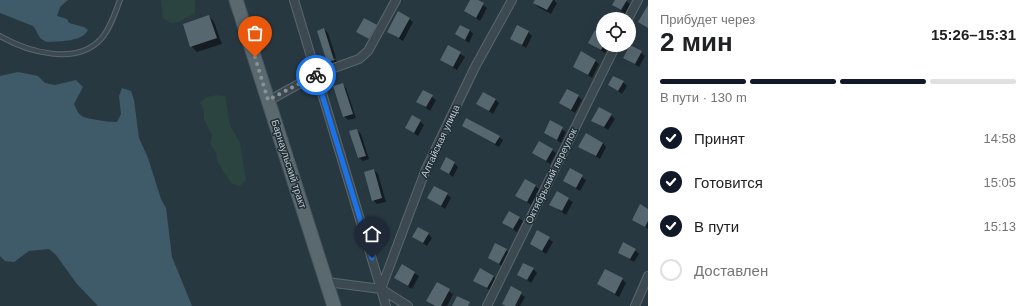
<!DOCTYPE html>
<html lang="ru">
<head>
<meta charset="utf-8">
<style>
  :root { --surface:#fff; --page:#f6f6f6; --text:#202124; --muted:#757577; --line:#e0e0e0; --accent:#111827 }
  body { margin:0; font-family:Arial,sans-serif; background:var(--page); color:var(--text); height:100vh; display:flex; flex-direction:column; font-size:15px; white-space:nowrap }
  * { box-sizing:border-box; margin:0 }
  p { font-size:13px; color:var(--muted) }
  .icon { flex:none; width:22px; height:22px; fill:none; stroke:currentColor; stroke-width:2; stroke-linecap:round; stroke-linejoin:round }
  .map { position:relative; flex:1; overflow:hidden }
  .details { display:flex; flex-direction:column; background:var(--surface); width:380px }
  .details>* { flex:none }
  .fabs { position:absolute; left:596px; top:12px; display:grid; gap:8px }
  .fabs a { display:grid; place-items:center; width:40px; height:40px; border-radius:50%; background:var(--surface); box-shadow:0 4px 16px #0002; font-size:20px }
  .pin { position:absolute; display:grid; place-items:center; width:34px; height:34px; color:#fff; margin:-41px -17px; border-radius:50% 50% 50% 0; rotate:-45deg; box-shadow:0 0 4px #0007 }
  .pin .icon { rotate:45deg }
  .courier { position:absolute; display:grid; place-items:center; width:40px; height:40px; margin:-20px; border:3px solid #1a73e8; border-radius:50%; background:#fff; color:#222; box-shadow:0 1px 5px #0007 }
  .headline em { font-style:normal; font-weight:800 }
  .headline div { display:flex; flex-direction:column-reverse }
  .headline { display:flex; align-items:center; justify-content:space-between; height:68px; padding:0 12px }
  h1 { font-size:26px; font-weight:800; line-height:30px }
  .bar { display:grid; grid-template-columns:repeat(4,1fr); gap:6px 4px; align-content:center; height:48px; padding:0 12px }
  .bar i { height:5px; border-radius:3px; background:var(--line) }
  .bar .current { background:var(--accent) }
  .bar p { grid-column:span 4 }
  ol { padding:0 12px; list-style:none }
  li { display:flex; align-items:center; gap:12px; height:44px }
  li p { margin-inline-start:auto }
  li .icon { padding:4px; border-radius:50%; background:var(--accent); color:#fff; stroke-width:4 }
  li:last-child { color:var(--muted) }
  li i { width:22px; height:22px; border:2px solid var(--line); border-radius:50% }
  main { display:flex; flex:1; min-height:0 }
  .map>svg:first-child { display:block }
</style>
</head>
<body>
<main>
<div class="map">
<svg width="648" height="306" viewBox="0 0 648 306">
  <rect width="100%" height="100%" fill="#283841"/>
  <path fill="#2b4440" d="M161,0H195V13L179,22L171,23L163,18Z
    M217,95L225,96L230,125L240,143L246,180L240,186L231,183L217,161L216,152L210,144L212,135L204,119V110L200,102L207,97Z"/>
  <path fill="#3f5a68" d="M0,0H68L60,7L57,16L67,19L69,23L84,27L88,30C82,42 60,41 48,42C37,39 39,33 33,26L0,13Z
    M18,72L38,76L45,83L55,85L76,80L83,87L74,104C80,119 83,117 97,120C104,121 109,122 117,122L121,114L119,96L122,88L131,91L134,100L139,138L148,158L161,199L166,208L172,257L192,306H98L77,284L56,255L49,249L29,251L14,262L5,261L0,256V76Z"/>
  <path fill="#0007" d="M471,0H476L487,8L480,21L465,11Z
    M536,0H554L557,3L551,14L538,7L535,3Z
    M616,0H625L630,4L625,14L613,5Z
    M209,16L214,22L222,44L197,52L191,46Z
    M409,19L413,22L403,41L388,32Z
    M376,26L380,30L373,42L357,31Z
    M324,29L328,33L336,58L328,60V62Z
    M470,30L473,34L469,43L456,34Z
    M528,32L532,36L526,48L511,38Z
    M589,43L603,45H609L605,53Z
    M448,46L465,57L457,70L441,60Z
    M631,46L645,56L639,67L625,58Z
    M336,60L338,63L331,65L328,62Z
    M595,61L599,64L592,78L574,67Z
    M623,82L627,86L622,94L609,85Z
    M342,84L346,88L356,118L348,120L344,116Z
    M423,91L436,100L430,111L418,102Z
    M578,96L582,100L575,113L560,103Z
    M495,99L499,103L493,114L478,104Z
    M611,115L615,119L608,130L593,120Z
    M420,121L424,125L418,136L406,128Z
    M551,122L566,132L561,143L545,132Z
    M463,126L499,137L503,140L499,147Z
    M357,130L361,134L369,159L363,161L359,158Z
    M603,143L606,147L600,159L580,147Z
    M552,150L556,153L550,164L533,153Z
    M454,163L458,167L453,177L441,168Z
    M570,169L586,180L580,191L564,181Z
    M374,170L378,174L386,202L377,204L373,200Z
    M535,186L539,189L531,205L517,195Z
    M557,192L573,202L566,215L550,204Z
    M447,194L451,198L445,209L428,198Z
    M648,210V229L633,219Z
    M519,218L523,221L517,232L503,223Z
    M538,231L553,242L546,254L531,244Z
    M428,234L432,238L427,246L413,237Z
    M506,250L510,254L503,267L489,258Z
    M635,250L639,254L634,262L619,253Z
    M402,266L419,276L412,289L395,278Z
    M533,269L537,273L531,283L518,274Z
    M493,276L497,280L491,291L475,281Z
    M622,279L626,283L619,297L598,284Z
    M437,284L453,294L447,306H433L427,301Z
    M512,288L525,297L520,306H506L503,303Z"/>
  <path fill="#566770" d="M470,0H478L484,3L476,18L464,11Z
    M535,0H553L547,10L533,3Z
    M615,0H627L621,10L612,5Z
    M648,5V28L638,22Z
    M398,11L410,18L399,38L387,32Z
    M209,15L217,38L190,47L183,24Z
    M364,18L377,25L369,39L356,32Z
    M460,25L470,30L465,40L455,34Z
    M517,25L529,31L522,45L510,39Z
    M324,28L334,60L327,62L317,31Z
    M595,30L603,34L604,45L601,50L588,43Z
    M448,45L461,52L453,67L440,60Z
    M630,45L642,51L635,64L623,58Z
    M581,51L596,60L588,75L573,67Z
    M613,76L624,81L618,91L608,85Z
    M343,83L353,114L343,117L333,86Z
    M567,89L579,95L571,110L559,103Z
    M423,90L433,95L426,107L416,102Z
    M483,92L496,99L489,111L476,104Z
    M599,107L612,114L604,127L591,121Z
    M412,115L421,120L414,133L405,128Z
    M466,118L500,136L495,144L462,126Z
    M550,120L563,127L557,140L544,133Z
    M357,129L366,156L358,158L349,131Z
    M586,133L603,143L596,156L578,147Z
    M539,141L553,149L546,161L532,153Z
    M446,157L455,162L449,174L440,169Z
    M570,168L583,175L576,188L563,181Z
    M374,169L382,198L372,201L364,172Z
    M525,179L536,185L527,202L515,196Z
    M434,186L448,193L441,206L427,198Z
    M557,191L569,198L562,211L549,205Z
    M640,204L648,209V221L645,227L632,220Z
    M509,211L520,217L513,229L502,223Z
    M418,227L429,233L423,243L412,237Z
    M537,230L550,237L542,251L530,244Z
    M623,242L636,249L630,259L618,253Z
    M495,243L507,249L499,264L488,258Z
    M523,263L534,268L527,280L517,275Z
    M402,264L415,272L408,286L394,278Z
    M480,268L494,276L487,288L473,281Z
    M605,269L623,278L615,294L597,284Z
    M437,282L450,289L441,306H435L426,301Z
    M511,286L522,292L515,306H506L502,304Z
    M457,296L470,302L468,306H452Z"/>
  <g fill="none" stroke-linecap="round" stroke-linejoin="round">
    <g stroke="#5a676e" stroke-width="6">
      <path id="lane" d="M0,36C28,52 76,66 101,39C110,29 115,13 120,0"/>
    </g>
    <g stroke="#5a676e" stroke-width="10">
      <path id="street" d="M294,0L386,306
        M628,19L638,0
        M268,101L317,74L359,59L368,51L396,0
        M327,282L381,289L408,306
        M381,289L426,169L475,67L512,0
        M487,306L616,45
        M635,306L648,276"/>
    </g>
    <g stroke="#49555d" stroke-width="15">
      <path id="primary" d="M236,0L334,306"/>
    </g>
    <use href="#lane" stroke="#3c4950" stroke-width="4"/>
    <use href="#street" stroke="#3c4950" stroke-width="8"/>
    <use href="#primary" stroke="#5a6970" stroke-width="13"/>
  </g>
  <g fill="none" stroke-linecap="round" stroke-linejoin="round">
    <path stroke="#86939b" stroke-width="4" stroke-dasharray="0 7.2" d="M255,57L268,100L316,75"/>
    <path stroke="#1a73e8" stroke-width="5" d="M316,75L372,258"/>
  </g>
  <g text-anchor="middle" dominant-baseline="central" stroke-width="3" stroke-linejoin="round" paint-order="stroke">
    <g font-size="10" fill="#b9c4cb" stroke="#212e36">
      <text transform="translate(440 141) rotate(-65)">Алтайская улица</text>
      <text transform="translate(289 164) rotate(72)">Барнаульский тракт</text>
      <text transform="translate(551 176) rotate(-64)">Октябрьский переулок</text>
    </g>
  </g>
</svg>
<div class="fabs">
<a><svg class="icon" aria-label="locate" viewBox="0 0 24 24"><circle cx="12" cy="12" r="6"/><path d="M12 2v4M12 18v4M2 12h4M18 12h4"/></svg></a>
</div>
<div class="pin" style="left:255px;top:57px;background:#ea580c"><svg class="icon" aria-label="bag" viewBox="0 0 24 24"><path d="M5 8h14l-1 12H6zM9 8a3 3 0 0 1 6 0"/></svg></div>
<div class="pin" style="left:372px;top:258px;background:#1f2937"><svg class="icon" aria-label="home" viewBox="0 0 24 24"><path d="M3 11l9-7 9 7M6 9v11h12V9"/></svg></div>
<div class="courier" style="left:316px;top:75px"><svg class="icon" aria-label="bike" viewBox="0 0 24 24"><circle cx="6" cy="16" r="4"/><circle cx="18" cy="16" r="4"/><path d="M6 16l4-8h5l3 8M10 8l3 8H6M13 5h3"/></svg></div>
</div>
<section class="details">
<div class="headline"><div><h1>2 мин</h1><p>Прибудет через</p></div><em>15:26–15:31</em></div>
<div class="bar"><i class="current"></i><i class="current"></i><i class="current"></i><i></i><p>В пути · 130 m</p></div>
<ol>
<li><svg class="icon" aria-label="check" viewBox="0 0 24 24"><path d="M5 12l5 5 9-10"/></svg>Принят<p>14:58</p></li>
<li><svg class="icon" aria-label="check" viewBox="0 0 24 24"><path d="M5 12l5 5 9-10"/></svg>Готовится<p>15:05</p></li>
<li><svg class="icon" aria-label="check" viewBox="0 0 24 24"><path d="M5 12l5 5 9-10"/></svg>В пути<p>15:13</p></li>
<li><i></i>Доставлен</li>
</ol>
</section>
</main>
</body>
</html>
